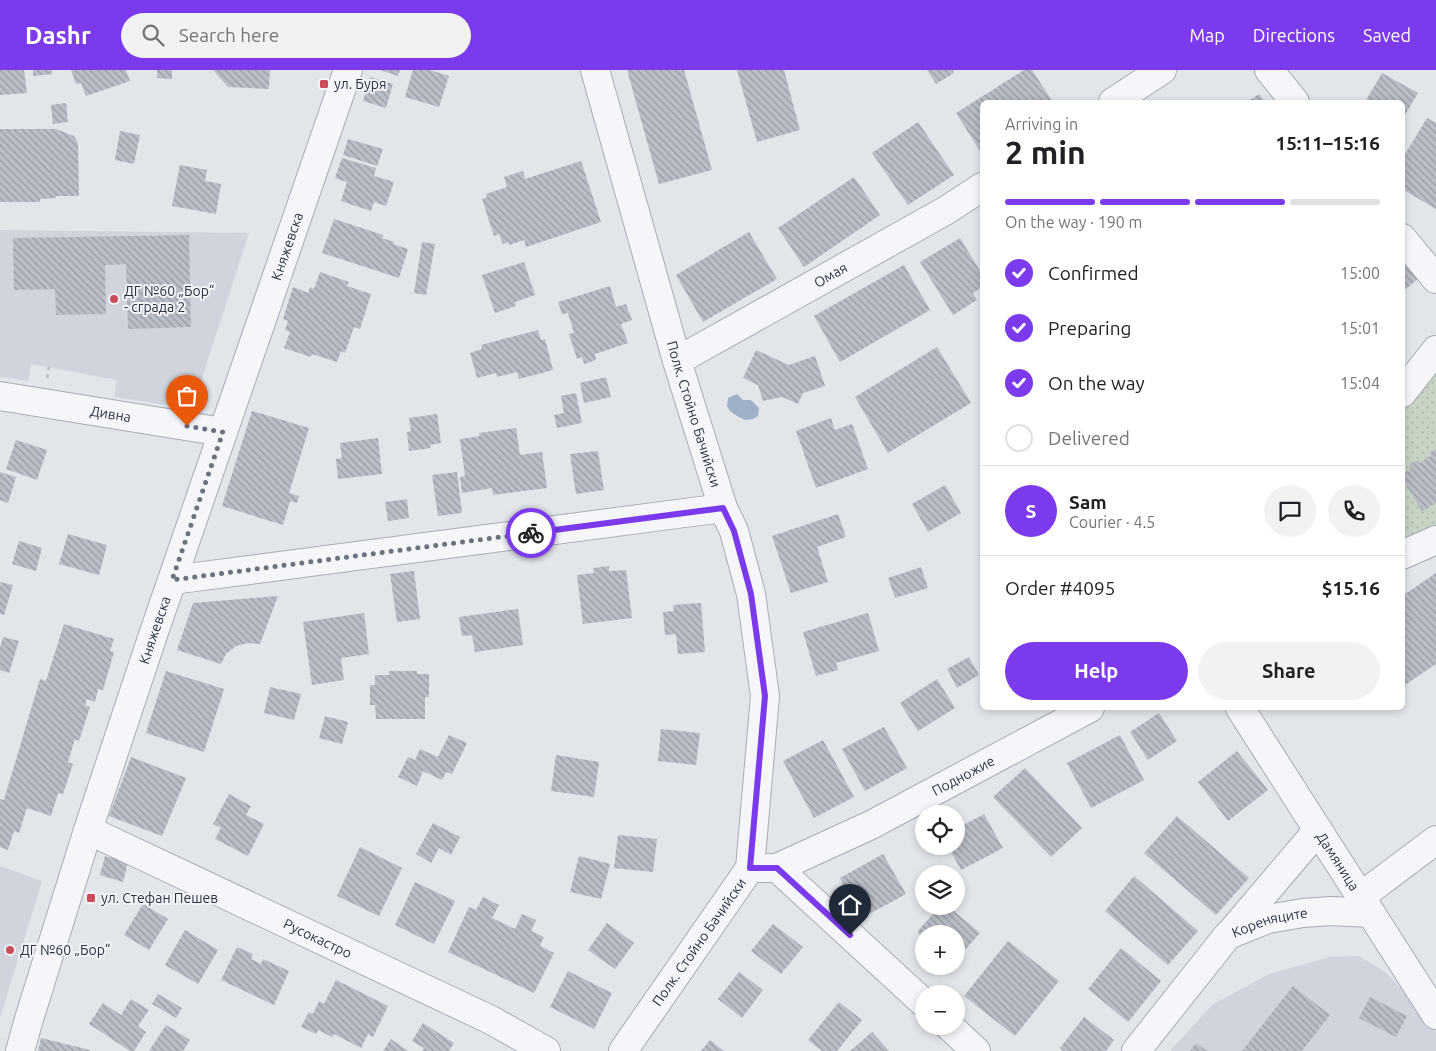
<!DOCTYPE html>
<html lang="en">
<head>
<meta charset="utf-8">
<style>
  :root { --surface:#fff; --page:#f2f2f2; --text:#202124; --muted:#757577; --line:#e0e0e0; --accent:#7c3aed }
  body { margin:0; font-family:Ubuntu,sans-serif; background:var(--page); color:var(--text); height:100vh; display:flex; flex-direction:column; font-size:19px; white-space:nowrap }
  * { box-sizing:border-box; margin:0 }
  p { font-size:16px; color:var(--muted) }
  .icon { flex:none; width:28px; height:28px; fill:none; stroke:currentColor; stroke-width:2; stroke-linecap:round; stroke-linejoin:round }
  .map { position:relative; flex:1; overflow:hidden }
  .sheet { position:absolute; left:980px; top:30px; width:425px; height:610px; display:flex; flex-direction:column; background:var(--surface); border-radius:8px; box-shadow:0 2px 8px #0003 }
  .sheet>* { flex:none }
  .controls { position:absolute; left:915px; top:735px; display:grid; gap:10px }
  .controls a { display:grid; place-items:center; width:50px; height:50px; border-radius:50%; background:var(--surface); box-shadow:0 2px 8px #0003; font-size:25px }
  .pin { position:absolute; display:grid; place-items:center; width:42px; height:42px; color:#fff; margin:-51px -21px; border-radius:50% 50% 50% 0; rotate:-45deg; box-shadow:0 0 5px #0007 }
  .pin .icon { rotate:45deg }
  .courier { position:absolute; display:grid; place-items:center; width:50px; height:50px; margin:-25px; border:4px solid #7c3aed; border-radius:50%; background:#fff; color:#222; box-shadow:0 1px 6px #0007 }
  .headline em { font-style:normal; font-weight:600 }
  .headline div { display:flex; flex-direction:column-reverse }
  .headline { display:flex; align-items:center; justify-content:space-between; height:85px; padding:0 25px }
  h1 { font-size:32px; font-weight:600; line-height:38px }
  .bar { display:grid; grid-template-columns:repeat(4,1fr); gap:8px 5px; align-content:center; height:60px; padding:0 25px }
  .bar i { height:6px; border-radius:4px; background:var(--line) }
  .bar .active { background:var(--accent) }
  .bar p { grid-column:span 4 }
  .line { display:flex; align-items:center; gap:12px; padding:0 25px; border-top:1px solid var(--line) }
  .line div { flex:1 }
  .round { display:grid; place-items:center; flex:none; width:52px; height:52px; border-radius:26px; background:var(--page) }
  ol { padding:0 25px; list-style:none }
  li { display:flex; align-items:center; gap:15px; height:55px }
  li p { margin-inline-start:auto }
  li .icon { padding:5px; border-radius:50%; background:var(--accent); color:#fff; stroke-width:4 }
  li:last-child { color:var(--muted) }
  li i { width:28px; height:28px; border:2px solid var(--line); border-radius:50% }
  .action { display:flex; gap:10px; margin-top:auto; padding:10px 25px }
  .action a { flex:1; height:58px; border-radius:30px; background:var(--accent); color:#fff; font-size:20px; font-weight:600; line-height:58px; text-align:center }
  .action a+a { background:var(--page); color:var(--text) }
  header { display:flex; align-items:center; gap:30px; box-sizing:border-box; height:70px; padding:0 25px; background:var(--accent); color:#fff }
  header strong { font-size:24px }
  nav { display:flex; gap:28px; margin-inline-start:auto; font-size:18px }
  .search { width:350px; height:45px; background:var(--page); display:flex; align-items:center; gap:12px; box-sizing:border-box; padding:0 18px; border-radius:28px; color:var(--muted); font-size:19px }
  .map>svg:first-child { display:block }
</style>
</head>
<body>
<header>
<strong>Dashr</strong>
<div class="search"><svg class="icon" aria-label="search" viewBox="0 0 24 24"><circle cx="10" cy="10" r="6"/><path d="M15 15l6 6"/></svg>Search here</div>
<nav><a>Map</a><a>Directions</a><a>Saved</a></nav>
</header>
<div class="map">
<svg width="1436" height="981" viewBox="0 0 1436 981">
  <defs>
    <pattern id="grass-dots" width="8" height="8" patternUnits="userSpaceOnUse" patternTransform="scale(1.25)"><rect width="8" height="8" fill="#c7d4c4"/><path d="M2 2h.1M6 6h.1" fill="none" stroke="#abb6aa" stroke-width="1.8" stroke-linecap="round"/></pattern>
    <pattern id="building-back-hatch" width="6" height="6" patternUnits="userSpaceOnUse" patternTransform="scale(1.25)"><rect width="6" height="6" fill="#babec7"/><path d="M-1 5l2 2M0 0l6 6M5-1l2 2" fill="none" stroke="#979ba3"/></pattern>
  </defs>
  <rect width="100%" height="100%" fill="#e2e5ea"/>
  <path fill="#d1d4dc" d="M0,160L249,163L192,339L114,327L117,310L31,294L28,311L0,307Z
    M0,796L42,811L0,948Z
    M1359,886L1385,902L1407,924L1436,962V981H1170L1212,935L1269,904L1330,887Z"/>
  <path fill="url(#grass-dots)" d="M1436,280V470L1402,485V323Z"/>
  <path fill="#9fb1c9" d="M737,324L743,330H751L759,338L758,346L753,349L745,350L737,346L730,341L727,336L728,328Z"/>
  <path fill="url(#building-back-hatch)" d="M0,0H24L27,23L0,25Z
    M33,0H52V4L33,6Z
    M71,0H126L130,11L86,26L81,13L76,14Z
    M157,0H172V9L157,8Z
    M213,0H270L269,19L228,17Z
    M380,0H400L398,6Z
    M413,0H430L449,6L439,37L405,27Z
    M627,0H684L712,100L659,114Z
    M737,0H784L800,60L757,72Z
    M927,0H953L954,3L936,14Z
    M1024,0H1032L1053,32H982V84L956,43Z
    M1382,3L1418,23L1402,50V32H1365Z
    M370,7L393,14L386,38L363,31Z
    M1259,24L1265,32H1247Z
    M66,33L68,52L53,54L51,35Z
    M1427,48L1436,53V139L1402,119V89Z
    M918,52L954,105L908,135L872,83Z
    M0,59H56L74,66L78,73L79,126H56V128L40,129V132H0Z
    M120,61L140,65L134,94L115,90Z
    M348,69L383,79L377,96L343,85Z
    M342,88L376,98L374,106L394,112L386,136L374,132L371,141L341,131L347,112L335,108Z
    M581,91L601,152L526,177L524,170L509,175V172L503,174L499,164L494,166L482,129L487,127L486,124L507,117L504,107L523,101L525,109Z
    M180,95L207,100L205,111L221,114L216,144L172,136Z
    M854,107L880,145L804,197L778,158Z
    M334,149L383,165L382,168L394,172L393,174L408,179L399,208L322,183Z
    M749,162L777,209L703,252L676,205Z
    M189,165L191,257L128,259L126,194L105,195L106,244L56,245L55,219L14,220L13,168Z
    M960,168L982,204V217L973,223L977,230L953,245L920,192Z
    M422,172L435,174L426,225L414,223Z
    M1402,189L1419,208L1402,222Z
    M524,192L535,225L515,232L516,236L495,243L482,205Z
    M904,195L930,240L840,292L814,246Z
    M320,202L349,212L347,216L371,224L360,259L354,257L345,283L341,281L337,292L312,284L311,287L284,278L290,262L285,260L288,251L283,249L293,217L308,223L310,217L314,219Z
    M610,216L616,237L626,234L632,250L621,254L628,273L595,284L596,290L584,294L582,287L577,289L569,264L574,263L568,243L562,244L558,232Z
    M538,260L541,270L545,269L553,300L519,309L517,302L497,307L496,303L477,308L470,283L482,279L481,275Z
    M937,277L971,333L888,383L855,327Z
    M756,280L789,295L815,286L825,316L803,323L798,334L782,327L763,331L758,315L743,308Z
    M606,307L611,327L584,333L580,313Z
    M576,323L582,353L557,358L554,345L564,343L561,326Z
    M252,341L309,358L289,423L299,426L297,433L290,431L283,455L222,436Z
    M437,344L441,373L430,375L431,378L409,381L407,362L411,361L409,348Z
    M831,348L835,360L852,354L868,399L816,418L796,361Z
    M516,358L520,385L542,382L547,418L493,425L492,418L462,423L460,407L465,406L460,369L480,366L479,363Z
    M378,368L382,404L338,409L336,389L342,388L340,373Z
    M16,370L47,380L37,410L6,399Z
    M1436,379V433L1422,441L1402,408V404L1411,399L1409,395L1418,390L1419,393L1431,386L1429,383Z
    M598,381L604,420L576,424L570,384Z
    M0,402L16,407L8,433L0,430Z
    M457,402L462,443L438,446L432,405Z
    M945,415L961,443L928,462L912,434Z
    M407,429L409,448L388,451L385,432Z
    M838,444L846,467L817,477L828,512L791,523L772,466Z
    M68,464L107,475L99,505L59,494Z
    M19,471L42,478L36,501L12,494Z
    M609,496V501L626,500L632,548L583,554L577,505L594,503L593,498Z
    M921,497L928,518L895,528L888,508Z
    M414,501L420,549L397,552L390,504Z
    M1436,503V594L1402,617V526Z
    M0,512L13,515L4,545L0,544Z
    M278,526L260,574L248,573L236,576L226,584L221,594L177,580L193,533Z
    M701,533L705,582L678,584L676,564L665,565L663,542L674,541L673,535Z
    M518,539L523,575L475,582L472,565L462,566L459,547Z
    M364,543L369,584L341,588L344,610L312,615L303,552Z
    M868,543L879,581L836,593L838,600L816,606L803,562Z
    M64,554L114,569L110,581L114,582L103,620L98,619L95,632L87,629L85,635L90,637L79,671L75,669L68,692L73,694L63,724L58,723L51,746L27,738L19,763L14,761L8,780L0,777V729L4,730L40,609L46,611Z
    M3,567L19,571L9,603L0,600V578Z
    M969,587L979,605L957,618L947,599Z
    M166,601L224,619L204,682L146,663Z
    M389,601H417V604H429V627H425V649H376L375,635H370V615H375V605H389Z
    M937,609L955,638L918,661L900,633Z
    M270,617L301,624L294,650L264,643Z
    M1159,643L1177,671L1148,690L1130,662Z
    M325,646L348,652L342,674L319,668Z
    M884,657L907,698L865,721L842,679Z
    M661,659L700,663L696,695L658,691Z
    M449,665L467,673L452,704L446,702L442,710L423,701L417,716L398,707L408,687L415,690L420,679L438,687Z
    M1120,665L1144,710L1091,738L1067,693Z
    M823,670L854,727L814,748L783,691Z
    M1237,681L1268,720L1228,751L1198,712Z
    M556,685L599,692L594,727L551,721Z
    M131,687L186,708L162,766L109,746Z
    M1025,698L1082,758L1051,787L993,727Z
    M229,724L251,736L246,745L264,754L248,786L215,769L221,758L213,754Z
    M984,744L1003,778L961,800L948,776H956V759Z
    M1177,746L1249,808L1216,845L1144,783Z
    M433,753L460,767L451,785L439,778L431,793L416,784Z
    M618,765L657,769L653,802L614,798Z
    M360,777L402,798L379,846L337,826Z
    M883,784L906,824L862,848L840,808Z
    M105,786L128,792L123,812L100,805Z
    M579,786L610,794L601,829L570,822Z
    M1134,806L1198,861L1168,895L1105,841Z
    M415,812L455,831L434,874L395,855Z
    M483,827L499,835L492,848L515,859L522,844L536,850L531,861L544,867L540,876L554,883L534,923L448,882L469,837L476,840Z
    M143,834L168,849L149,880L124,865Z
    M940,836H948L980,863L956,890V864H924V868L917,862Z
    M607,853L634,873L615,899L588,880Z
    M773,854L803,877L781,904L751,881Z
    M185,860L218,880L198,914L165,895Z
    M1008,871L1059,911L1015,966L964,926Z
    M237,877L253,884L251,889L261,894L263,889L289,901L274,935L221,910Z
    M1121,878L1161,911L1128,952L1088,919Z
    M568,901L612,923L594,959L550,937Z
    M739,902L763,920L742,948L718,929Z
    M336,910L388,936L373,967L368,964L361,978L334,964L332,967L318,960L316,964L301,957L309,942L313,944L319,931L324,934Z
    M1293,916L1330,945L1302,981H1242Z
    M158,924L182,938L176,948L152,934Z
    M1370,927L1407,946L1396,967L1359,948Z
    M131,929L149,940L138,956L146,962L134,981H130L89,954L103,933L121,945Z
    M839,932L862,950L837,981H822L808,970Z
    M1084,947L1114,970L1106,981H1063L1060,978Z
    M423,953L454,973L449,981H422L424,978L412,971Z
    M166,955L190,970L183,981H149Z
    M872,962L889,981H850Z
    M41,968L90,980V981H38Z
    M391,969L408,981H383Z
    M710,970L724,981H701Z
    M1196,973L1207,981H1190Z"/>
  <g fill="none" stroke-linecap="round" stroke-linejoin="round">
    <g stroke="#a7acb4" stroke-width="30">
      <g id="minor">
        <path id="s1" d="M595,0L677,291L723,438L734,461L751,524L765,626L750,798L623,981"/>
        <path d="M1269,0L1295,32"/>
        <path d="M1113,32L1162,0"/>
        <path d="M1402,168L1436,209"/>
        <path id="s2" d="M677,291L945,141L982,117"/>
        <path d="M1402,323L1436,280"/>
        <path id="s3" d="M0,326L223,362"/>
        <path d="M1402,485L1436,470"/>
        <path d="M172,510L723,438"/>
        <path id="s4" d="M1240,638L1436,945"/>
        <path id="s5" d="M88,760L491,950L546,981"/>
        <path id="s6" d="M750,798H777L871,755L1090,638"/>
        <path d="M777,798L924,933"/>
        <path d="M1360,827L1436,770"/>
        <path d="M1233,860L1318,760"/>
        <path d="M949,956L976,981"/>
        <path id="s7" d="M20,981L29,949L88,760L153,565L348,0"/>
        <path id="s8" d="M1136,981L1228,865L1268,849L1303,843L1331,841L1370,843"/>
      </g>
    </g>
    <path stroke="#c0c3c9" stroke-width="3" stroke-dasharray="4 4" stroke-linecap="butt" d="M47,308L50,293"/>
    <use href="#minor" stroke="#f5f6f9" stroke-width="28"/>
  </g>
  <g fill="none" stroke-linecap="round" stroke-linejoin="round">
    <path stroke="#6b717d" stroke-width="5" stroke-dasharray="0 9" d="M187,356L223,362L172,510L531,463"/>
    <path stroke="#7c3aed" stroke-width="6" d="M531,463L723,438L734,461L751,524L765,626L750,798H777L850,865"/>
  </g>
  <g fill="#cb4b59" stroke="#f2f4f8" stroke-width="2">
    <rect x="319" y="9" width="10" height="10" rx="2.5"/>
    <circle cx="114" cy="229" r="5"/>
    <rect x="86" y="823" width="10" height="10" rx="2.5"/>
    <circle cx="10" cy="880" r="5"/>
  </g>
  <g text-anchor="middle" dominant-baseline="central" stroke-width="4" stroke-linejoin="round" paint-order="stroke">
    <g font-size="14" fill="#2b3242" stroke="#f2f4f8" text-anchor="start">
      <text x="334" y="14">ул. Буря</text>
      <text x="124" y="221">ДГ №60 „Бор“<tspan x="124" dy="16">- сграда 2</tspan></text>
      <text x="101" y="828">ул. Стефан Пешев</text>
      <text x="20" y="880">ДГ №60 „Бор“</text>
    </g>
    <g font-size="14" fill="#2b3242" stroke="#f2f4f8">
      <text stroke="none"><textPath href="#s7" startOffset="848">Княжевска</textPath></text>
      <text stroke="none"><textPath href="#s2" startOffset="176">Омая</textPath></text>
      <text stroke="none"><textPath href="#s3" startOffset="112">Дивна</textPath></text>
      <text stroke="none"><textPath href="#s1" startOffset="358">Полк. Стойно Бачийски</textPath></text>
      <text stroke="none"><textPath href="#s7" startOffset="442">Княжевска</textPath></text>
      <text stroke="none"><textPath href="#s6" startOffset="235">Подножие</textPath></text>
      <text stroke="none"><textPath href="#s4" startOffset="182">Дамяница</textPath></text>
      <text stroke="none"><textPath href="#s8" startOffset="192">Кореняците</textPath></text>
      <text stroke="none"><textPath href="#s5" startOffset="254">Русокастро</textPath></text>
      <text transform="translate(699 872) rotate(-55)">Полк. Стойно Бачийски</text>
    </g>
  </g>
</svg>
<div class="controls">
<a><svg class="icon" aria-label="locate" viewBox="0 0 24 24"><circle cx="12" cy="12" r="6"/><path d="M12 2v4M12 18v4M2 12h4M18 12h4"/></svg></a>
<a><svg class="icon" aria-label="layers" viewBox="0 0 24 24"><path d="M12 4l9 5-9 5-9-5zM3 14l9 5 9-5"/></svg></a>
<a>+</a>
<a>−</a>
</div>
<div class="pin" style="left:187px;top:356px;background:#ea580c"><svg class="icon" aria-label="bag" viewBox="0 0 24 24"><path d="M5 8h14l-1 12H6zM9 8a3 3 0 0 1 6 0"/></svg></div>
<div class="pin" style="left:850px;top:865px;background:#1f2937"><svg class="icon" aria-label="home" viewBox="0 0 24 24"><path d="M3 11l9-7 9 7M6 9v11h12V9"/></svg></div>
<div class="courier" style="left:531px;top:463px"><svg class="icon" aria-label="bike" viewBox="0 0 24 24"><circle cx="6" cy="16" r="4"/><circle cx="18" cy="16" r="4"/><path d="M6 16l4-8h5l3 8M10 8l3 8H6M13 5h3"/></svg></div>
<section class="sheet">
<div class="headline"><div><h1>2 min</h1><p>Arriving in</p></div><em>15:11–15:16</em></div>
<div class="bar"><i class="active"></i><i class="active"></i><i class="active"></i><i></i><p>On the way · 190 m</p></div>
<ol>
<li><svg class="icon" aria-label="check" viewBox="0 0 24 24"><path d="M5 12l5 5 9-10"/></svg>Confirmed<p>15:00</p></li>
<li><svg class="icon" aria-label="check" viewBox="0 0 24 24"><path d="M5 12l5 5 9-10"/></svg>Preparing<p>15:01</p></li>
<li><svg class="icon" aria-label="check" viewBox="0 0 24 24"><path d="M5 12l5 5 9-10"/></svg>On the way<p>15:04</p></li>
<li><i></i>Delivered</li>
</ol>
<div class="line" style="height:90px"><b class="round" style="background:var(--accent);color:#fff">S</b><div><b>Sam</b><p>Courier · 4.5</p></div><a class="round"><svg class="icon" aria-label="chat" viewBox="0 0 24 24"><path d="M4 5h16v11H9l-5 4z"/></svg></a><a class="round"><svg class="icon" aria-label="phone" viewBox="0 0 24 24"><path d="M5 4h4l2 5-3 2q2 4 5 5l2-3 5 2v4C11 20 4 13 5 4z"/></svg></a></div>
<div class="line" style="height:65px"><div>Order #4095</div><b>$15.16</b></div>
<div class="action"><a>Help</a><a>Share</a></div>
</section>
</div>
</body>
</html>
